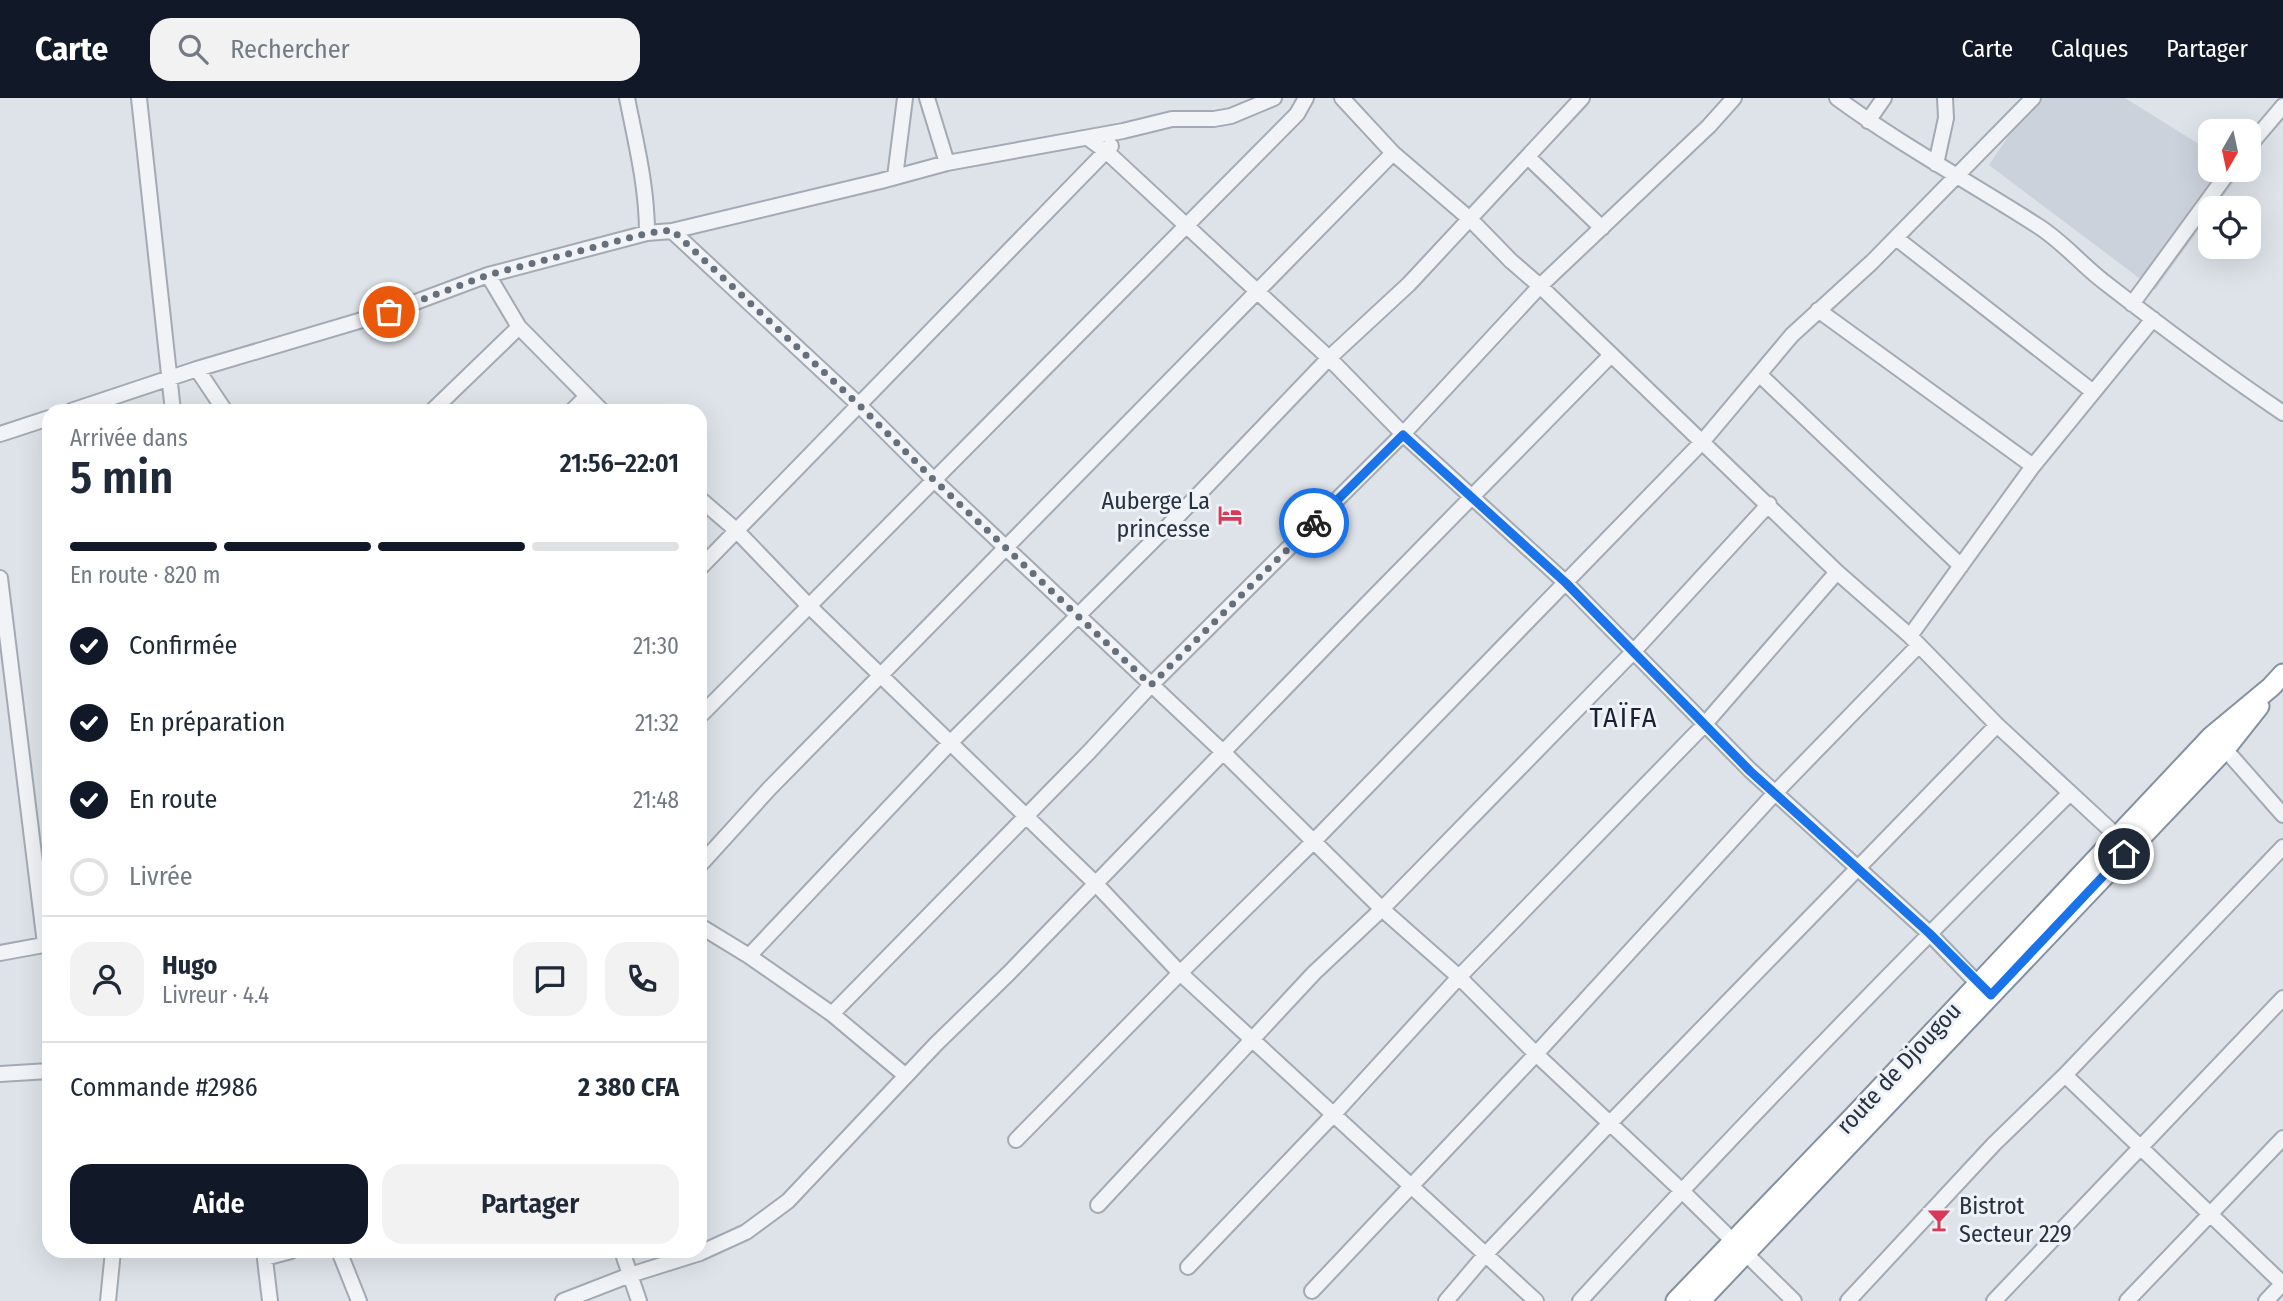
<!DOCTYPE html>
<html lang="fr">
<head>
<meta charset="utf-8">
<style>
  :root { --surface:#fff; --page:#f2f2f3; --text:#1f2937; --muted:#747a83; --line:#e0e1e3; --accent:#111827 }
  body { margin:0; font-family:"Fira Sans Condensed",sans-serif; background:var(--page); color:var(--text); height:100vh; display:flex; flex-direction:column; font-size:26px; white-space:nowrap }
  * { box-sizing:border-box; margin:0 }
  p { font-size:23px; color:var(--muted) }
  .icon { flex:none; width:38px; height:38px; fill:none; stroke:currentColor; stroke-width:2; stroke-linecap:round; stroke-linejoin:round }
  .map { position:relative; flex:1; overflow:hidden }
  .drawer { position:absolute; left:42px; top:306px; width:665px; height:854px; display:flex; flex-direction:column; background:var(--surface); border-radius:21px; box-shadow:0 7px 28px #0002 }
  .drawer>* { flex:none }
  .needle { width:46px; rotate:189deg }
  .tools { position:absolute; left:2198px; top:21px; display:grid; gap:14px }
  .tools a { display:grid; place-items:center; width:63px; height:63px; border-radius:14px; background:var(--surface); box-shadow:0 7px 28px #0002; font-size:35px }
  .pin { position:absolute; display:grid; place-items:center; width:60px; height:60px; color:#fff; margin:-30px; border:4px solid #fff; border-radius:50%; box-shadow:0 2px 7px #0007 }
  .courier { position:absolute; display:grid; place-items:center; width:70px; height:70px; margin:-35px; border:5px solid #1a73e8; border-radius:50%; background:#fff; color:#222; box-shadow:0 2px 9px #0007 }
  .headline em { font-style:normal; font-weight:600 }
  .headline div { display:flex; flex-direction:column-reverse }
  .headline { display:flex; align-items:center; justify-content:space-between; height:119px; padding:0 28px }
  h1 { font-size:46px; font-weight:600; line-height:52px }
  .bar { display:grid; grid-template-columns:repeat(4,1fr); gap:10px 7px; align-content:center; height:84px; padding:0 28px }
  .bar i { height:9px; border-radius:5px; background:var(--line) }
  .bar .on { background:var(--accent) }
  .bar p { grid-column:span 4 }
  .line { display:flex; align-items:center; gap:18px; padding:0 28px; border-top:2px solid var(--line) }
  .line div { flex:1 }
  .round { display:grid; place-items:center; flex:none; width:74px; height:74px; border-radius:21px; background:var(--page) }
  ol { padding:0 28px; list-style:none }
  li { display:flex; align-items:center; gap:21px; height:77px }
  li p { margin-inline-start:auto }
  li .icon { padding:7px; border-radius:50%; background:var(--accent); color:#fff; stroke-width:4 }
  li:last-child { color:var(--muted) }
  li i { width:38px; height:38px; border:4px solid var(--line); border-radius:50% }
  .cta { display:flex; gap:14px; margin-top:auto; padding:14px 28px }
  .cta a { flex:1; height:80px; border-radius:21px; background:var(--accent); color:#fff; font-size:28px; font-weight:600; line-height:80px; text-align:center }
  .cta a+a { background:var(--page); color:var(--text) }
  header { display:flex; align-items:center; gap:42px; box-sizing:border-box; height:98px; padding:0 35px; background:var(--accent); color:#fff }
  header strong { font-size:33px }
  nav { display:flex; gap:38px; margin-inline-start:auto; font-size:24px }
  .search { width:490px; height:63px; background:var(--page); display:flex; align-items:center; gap:18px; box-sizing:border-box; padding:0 24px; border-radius:21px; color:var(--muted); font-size:26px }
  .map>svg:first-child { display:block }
</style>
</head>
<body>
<header>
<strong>Carte</strong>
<div class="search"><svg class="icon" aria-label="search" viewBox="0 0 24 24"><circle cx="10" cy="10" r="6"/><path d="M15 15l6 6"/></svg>Rechercher</div>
<nav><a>Carte</a><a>Calques</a><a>Partager</a></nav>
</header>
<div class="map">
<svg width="2283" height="1203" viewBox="0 0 2283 1203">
  <rect width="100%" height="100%" fill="#dee3e9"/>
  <path fill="#ccd2db" d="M2034,0H2125L2210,53V72L2242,73L2215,110H2210V116L2155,192L1989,67Z"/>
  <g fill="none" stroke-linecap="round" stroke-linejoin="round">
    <g stroke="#a3aab3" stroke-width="18">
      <path id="minor" d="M139,0L173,313
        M627,0C636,45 647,89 647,135
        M927,0L947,65
        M1342,0L1393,55L1471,122L1511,163L1540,188L1837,474L1910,538L1997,627L2118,739
        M1837,0C1901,47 1971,85 2038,128C2062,143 2081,166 2103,183C2162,229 2221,273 2283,315
        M1868,23L1884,0
        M1088,40L1107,54L1329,260L1403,336L1566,485L1750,672L1929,835L1984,892
        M2249,48L2283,8
        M1528,59L1602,130
        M1936,66L1946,20L1945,0
        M895,79L905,0
        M672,133L858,306L934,382L1223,654L1382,811L1459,879L1536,956L1681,1092L1794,1203
        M1896,140L2092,293
        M488,177L519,229L602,313
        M2132,206L2230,72
        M1818,212L2033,368
        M197,271L225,313
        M1760,277L1961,468
        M71,313L197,271L389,214L488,177L647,135L672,133L881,83L947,65L1123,33L1172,21H1214L1231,18L1274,0
        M432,313L519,229
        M572,313L586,299
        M0,336L49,320
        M700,401L736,432L808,507L1095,785L1180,875L1536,1203
        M700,470L1111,48
        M0,480L45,846
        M1910,538L2033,368L2153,221
        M700,618L1297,16L1306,0
        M2225,651L2283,717
        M700,767L769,691L1393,55
        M700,828L749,858L950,645L1178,418L1329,260L1409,186L1582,0
        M0,855L49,846
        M749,858L832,916L906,978
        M832,916L1089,654L1151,587L1403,336L1540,188L1709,28L1734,0
        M0,976L49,973
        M2065,977L2283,1186
        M1016,1042L1180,875L1314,743L1703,343L1792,237L1872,164L2033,0
        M1098,1107L1314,875L1382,811L1634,553L1769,406
        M264,1153L270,1203
        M339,1153L359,1203
        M622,1153L639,1203
        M265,1160L291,1153
        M1188,1169L1334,1016L1459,879L1704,627L1837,474
        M1312,1193L1536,956L1774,696L1919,547
        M108,1203L113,1153
        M563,1203L630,1177L700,1155L746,1134L788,1103L936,946L1009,875L1356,517L1611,257
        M1446,1203L1485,1157L1610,1025L1997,627
        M1580,1203C1739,1029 1903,861 2070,695
        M1848,1203L1994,1046L2065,977L2283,749
        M1994,1203L2283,900
        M2127,1203L2283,1040
        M2266,1203L2283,1185"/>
    </g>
    <g stroke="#8491a1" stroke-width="23">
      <path id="highway" d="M1676,1203L1854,1018L2212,638L2271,589L2283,576
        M1700,1203L2225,651L2259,608"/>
    </g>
    <use href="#minor" stroke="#f1f3f7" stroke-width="14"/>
    <use href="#highway" stroke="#fff" stroke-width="19"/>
  </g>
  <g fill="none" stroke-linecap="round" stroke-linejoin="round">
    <path stroke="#666f7c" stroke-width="7" stroke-dasharray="0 12.6" d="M389,214L488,177L648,135L672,132L858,306L934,382L1151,587L1314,425"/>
    <path stroke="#1a73e8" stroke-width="9" d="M1314,425L1403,337L1566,485L1750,673L1929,835L1991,897L2124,756"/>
  </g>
  <defs>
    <g id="hotel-bare" transform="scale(1.89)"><path d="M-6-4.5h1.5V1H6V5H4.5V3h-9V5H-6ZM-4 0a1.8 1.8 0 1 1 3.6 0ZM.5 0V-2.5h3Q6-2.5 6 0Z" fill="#d93858" stroke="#eef2f6" stroke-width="2.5" paint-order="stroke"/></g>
    <g id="bar-bare" transform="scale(1.89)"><path d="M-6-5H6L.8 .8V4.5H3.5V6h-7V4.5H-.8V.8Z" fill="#d93858" stroke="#eef2f6" stroke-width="2.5" paint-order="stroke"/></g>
  </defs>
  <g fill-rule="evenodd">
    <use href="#hotel-bare" x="1230" y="417"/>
    <use href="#bar-bare" x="1939" y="1122"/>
  </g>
  <g text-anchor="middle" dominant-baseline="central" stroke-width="6" stroke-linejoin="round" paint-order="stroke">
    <g font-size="24" fill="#263141" stroke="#eef2f6" text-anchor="end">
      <text x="1210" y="403">Auberge La<tspan x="1210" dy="28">princesse</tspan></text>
      <text x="1959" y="1108" text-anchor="start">Bistrot<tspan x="1959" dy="28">Secteur 229</tspan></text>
    </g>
    <g font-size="24" fill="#263141" stroke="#eef2f6">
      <text transform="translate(1899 970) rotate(-47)">route de Djougou</text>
    </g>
    <g font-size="28" letter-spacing="2" fill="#182232" stroke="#eef2f6">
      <text x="1624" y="619">TAÏFA</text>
    </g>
  </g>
</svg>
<div class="tools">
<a><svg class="needle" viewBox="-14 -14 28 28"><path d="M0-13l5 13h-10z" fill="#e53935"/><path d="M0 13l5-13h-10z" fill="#747a83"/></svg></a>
<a><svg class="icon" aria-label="locate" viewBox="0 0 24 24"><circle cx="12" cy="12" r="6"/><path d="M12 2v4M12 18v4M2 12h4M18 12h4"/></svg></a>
</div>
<div class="pin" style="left:389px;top:214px;background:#ea580c"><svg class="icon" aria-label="bag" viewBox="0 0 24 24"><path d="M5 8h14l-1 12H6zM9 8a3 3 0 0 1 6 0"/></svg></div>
<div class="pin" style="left:2124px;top:756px;background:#1f2937"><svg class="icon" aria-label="home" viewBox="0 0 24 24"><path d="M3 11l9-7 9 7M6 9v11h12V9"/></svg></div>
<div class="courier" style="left:1314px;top:425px"><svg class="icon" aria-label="bike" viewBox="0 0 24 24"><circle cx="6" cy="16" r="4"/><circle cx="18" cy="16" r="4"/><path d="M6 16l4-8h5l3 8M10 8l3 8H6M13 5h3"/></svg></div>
<section class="drawer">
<div class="headline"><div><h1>5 min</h1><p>Arrivée dans</p></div><em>21:56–22:01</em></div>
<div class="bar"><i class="on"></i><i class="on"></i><i class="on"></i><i></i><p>En route · 820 m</p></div>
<ol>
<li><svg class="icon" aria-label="check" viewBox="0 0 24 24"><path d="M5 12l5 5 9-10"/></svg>Confirmée<p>21:30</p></li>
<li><svg class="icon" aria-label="check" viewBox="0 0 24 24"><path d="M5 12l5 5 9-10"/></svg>En préparation<p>21:32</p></li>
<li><svg class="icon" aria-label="check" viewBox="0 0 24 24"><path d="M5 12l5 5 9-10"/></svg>En route<p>21:48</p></li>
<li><i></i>Livrée</li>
</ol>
<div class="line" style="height:126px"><a class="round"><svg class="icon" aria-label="person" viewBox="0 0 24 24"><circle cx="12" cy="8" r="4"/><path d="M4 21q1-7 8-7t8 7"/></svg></a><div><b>Hugo</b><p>Livreur · 4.4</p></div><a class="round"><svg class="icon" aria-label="chat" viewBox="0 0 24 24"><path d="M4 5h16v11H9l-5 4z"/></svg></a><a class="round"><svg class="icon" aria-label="phone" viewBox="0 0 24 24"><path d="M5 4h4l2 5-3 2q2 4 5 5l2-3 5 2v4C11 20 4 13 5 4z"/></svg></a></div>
<div class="line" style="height:91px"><div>Commande #2986</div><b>2 380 CFA</b></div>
<div class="cta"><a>Aide</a><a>Partager</a></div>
</section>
</div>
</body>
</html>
